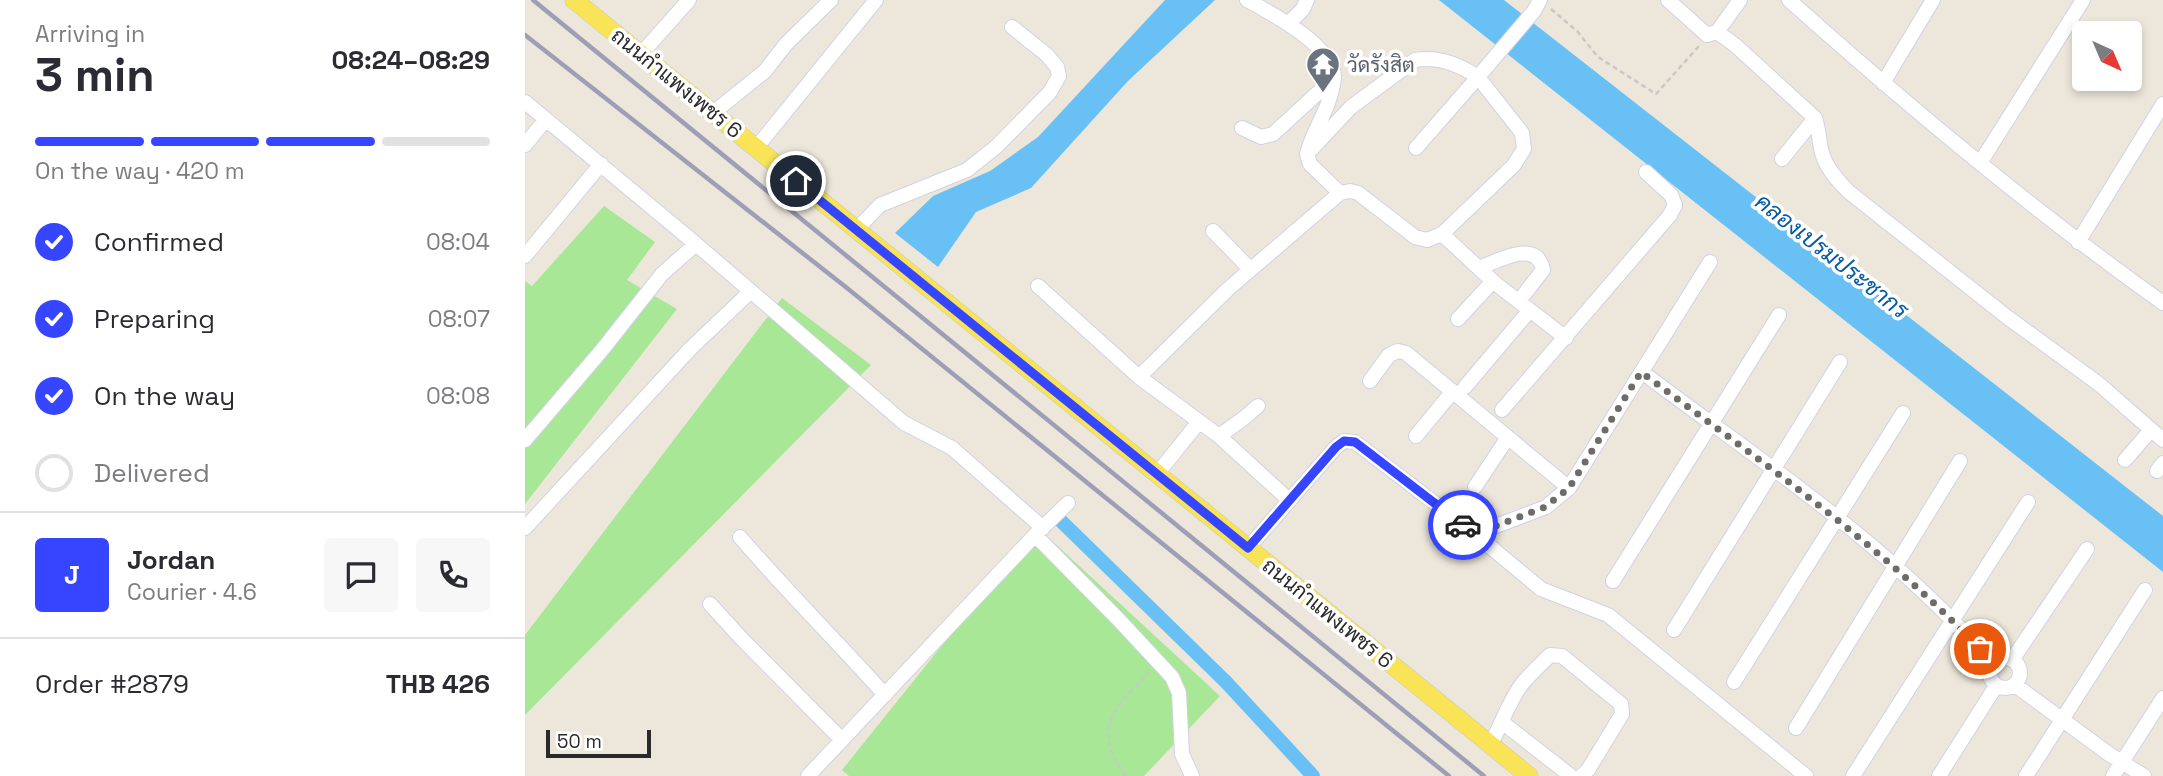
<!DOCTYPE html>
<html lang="en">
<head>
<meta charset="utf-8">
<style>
  :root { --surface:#fff; --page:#f7f7f7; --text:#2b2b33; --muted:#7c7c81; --line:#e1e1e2; --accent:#3645ff }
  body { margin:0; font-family:"Space Grotesk",Sarabun,sans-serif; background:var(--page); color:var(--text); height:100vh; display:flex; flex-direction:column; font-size:26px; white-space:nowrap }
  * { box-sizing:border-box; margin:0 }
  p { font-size:23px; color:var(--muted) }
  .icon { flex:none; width:38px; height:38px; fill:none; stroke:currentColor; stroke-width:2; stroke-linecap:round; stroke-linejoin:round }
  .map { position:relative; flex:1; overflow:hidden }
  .side { display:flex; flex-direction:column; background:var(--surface); width:525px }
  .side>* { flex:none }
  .needle { width:46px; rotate:136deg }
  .buttons { position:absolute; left:1547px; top:21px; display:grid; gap:14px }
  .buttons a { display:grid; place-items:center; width:70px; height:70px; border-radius:7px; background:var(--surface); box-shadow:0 4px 10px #0003; font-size:35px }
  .scale { position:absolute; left:21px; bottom:18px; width:105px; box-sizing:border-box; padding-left:7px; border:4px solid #2a2a2a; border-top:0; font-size:19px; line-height:24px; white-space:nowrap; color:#2a2a2a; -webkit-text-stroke:5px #fff; paint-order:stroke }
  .pin { position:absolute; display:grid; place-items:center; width:60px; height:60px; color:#fff; margin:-30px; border:4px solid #fff; border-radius:50%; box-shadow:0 2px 7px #0007 }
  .courier { position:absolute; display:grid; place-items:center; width:70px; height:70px; margin:-35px; border:5px solid #3645ff; border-radius:50%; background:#fff; color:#222; box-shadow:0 2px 9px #0007 }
  .summary em { font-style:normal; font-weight:600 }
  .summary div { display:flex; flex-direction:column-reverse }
  .summary { display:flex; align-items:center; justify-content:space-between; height:119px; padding:0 35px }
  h1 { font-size:46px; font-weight:600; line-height:52px }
  .bar { display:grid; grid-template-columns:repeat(4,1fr); gap:10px 7px; align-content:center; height:84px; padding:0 35px }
  .bar i { height:9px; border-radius:5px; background:var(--line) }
  .bar .selected { background:var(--accent) }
  .bar p { grid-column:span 4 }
  .line { display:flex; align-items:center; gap:18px; padding:0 35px; border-top:2px solid var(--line) }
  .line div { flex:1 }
  .round { display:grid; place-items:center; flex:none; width:74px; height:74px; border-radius:7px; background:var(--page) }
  ol { padding:0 35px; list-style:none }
  li { display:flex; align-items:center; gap:21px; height:77px }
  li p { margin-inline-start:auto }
  li .icon { padding:7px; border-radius:50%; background:var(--accent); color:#fff; stroke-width:4 }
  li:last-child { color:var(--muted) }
  li i { width:38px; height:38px; border:4px solid var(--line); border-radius:50% }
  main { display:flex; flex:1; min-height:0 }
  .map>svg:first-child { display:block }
</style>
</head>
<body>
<main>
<section class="side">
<div class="summary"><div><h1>3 min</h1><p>Arriving in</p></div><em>08:24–08:29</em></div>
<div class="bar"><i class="selected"></i><i class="selected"></i><i class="selected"></i><i></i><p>On the way · 420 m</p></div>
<ol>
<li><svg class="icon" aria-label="check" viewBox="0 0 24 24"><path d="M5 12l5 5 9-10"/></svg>Confirmed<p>08:04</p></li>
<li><svg class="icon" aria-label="check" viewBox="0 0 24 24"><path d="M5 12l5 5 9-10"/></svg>Preparing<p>08:07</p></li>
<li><svg class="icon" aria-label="check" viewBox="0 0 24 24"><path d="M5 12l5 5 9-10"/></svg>On the way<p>08:08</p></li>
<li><i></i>Delivered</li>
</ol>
<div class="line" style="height:126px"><b class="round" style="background:var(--accent);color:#fff">J</b><div><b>Jordan</b><p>Courier · 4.6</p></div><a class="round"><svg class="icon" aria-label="chat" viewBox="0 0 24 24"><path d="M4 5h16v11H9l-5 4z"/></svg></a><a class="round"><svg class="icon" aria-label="phone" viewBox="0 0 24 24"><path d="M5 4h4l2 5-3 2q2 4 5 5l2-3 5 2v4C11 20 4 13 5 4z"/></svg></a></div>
<div class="line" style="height:91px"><div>Order #2879</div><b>THB 426</b></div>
</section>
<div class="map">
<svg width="1638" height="776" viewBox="0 0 1638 776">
  <rect width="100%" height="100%" fill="#ede7db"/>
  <path fill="#a7e795" d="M79,206L130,242L102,280L152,309L0,504V281L7,286Z
    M257,298L346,365L0,715V635Z
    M512,527L695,696L619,776H324L317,770Z"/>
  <path fill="#69c0f5" d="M640,0H690L603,81L506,188L451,212L413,267L370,233L408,196L465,171L513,137Z
    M914,0H979L1638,516V572Z"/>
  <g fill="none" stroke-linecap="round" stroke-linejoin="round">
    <path stroke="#69c0f5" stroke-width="14" d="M536,521L701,682L788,776"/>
    <g stroke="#d0d2e4" stroke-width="16">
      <path id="minor" d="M722,0C746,13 809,46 809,77C809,85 805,96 803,103C797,120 786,136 782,154L785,164L815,193
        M1143,0L1182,35L1192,32L1210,45L1290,118C1294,129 1294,142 1297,153C1301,168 1313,181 1324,192L1482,317L1574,384L1638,440
        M1264,0C1384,107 1507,210 1638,303
        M764,23L778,9L782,0
        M1192,32L1215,0
        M116,54L164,0
        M1358,83L1408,0
        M0,102L171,244
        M188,113L240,71L261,44L306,0
        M717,128L736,137L748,134L808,79
        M0,145L21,119
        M231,148L351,0
        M782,154L826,107L890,60C912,56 935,65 953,77L891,148
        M1257,159L1290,118
        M1455,163L1558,0
        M331,230L355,205L442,170L472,146L525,92L534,76L532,67L522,55L487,27
        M688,231L725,269
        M917,234L971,284L1041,338
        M1553,242L1638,104
        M0,256L76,164
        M954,268C973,261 1012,238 1018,270L994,301
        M513,286L614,377
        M933,319L968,281
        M1117,372C1199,434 1285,492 1362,559C1400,592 1435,627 1469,663
        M845,381L864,355L873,351L881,353L1044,488
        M940,387L1005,310
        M977,410L1145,215L1150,205L1146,195L1121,172
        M694,436L719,418L733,406
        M891,436L928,391
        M0,440L77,350L137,274L171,244L379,423L427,448L518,528
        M1600,460L1626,430
        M1632,471L1638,463
        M632,474L673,423
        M950,487L983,437
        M764,500L694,436L614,377L703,289L815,193L825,191L833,193L890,237L902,240L917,234L989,165L999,149L997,133L953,77L1009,11L1015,0
        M0,528L165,349L225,292
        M950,534L1021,507L1044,488L1185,262
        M510,535L594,620L647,677L654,693L657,754L667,776
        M215,537C262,592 312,641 360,695
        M723,548L811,447L819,441L830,442L950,534L1016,589L1083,615L1281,776
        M1088,581L1254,315
        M185,604L215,637L317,740
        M1149,630L1315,362
        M1465 673a15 15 0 1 1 30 0a15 15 0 1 1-30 0Z
        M1487,660L1562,549
        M1209,682L1378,413
        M1490,685L1584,754L1619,776
        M978,723L1046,776
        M1271,728L1435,461
        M965,745C977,725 983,702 997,684C1005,674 1015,665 1025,655L1037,656L1096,704L1097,714L1063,770L1056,776
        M283,776L510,535L543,503
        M1328,776L1503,502
        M1414,776L1471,686
        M1501,776L1620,590
        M1588,776L1638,698"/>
    </g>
    <g stroke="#c8c8c8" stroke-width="19">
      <path id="major" d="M49,0L1004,776"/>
    </g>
    <path stroke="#c8c8c8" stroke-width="2.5" stroke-dasharray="5 3.5" stroke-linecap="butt" d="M1026,9L1052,31L1073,57L1131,94L1174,46
      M601,776C583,753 576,730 594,705C603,693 615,684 623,671"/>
    <use href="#minor" stroke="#fff" stroke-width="14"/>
    <use href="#major" stroke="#f8e456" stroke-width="18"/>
    <path stroke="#9e9eb6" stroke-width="4.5" d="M8,0L959,776
      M0,35L322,288L924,776"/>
  </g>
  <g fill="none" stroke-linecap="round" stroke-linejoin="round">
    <path stroke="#6e6c68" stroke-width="7" stroke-dasharray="0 12.6" d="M938,525L950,534L1020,507L1044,488L1116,372C1234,460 1354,543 1455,649"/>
    <path stroke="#3645ff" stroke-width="9" d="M271,181L723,548L811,447L819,441L830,442L938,525"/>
  </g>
  <defs>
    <g id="temple-pin" transform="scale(1.75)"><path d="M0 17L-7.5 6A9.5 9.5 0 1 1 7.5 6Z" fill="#6b7280" stroke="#fff"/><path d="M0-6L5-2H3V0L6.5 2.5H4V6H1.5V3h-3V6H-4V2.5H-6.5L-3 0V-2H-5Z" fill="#fff"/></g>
  </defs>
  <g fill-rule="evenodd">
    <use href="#temple-pin" x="798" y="64"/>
  </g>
  <g text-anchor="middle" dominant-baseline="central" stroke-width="7" stroke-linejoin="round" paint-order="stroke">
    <g font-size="21" fill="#5b616d" stroke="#fff" text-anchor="start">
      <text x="822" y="64">วัดรังสิต</text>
    </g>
    <g font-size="21" fill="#2a2a2a" stroke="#fff">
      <text transform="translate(152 83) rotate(39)">ถนนกำแพงเพชร 6</text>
      <text transform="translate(803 613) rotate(39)">ถนนกำแพงเพชร 6</text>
    </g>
    <g font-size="23" font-style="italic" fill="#065ba2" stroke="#fff">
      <text transform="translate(1307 256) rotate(38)">คลองเปรมประชากร</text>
    </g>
  </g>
</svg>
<div class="buttons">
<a><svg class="needle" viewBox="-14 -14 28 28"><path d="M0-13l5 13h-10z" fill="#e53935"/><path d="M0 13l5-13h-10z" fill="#7c7c81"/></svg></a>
</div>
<div class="scale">50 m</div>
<div class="pin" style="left:1455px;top:649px;background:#ea580c"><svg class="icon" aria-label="bag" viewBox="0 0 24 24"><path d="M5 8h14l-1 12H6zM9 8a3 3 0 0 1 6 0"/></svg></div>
<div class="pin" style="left:271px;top:181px;background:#1f2937"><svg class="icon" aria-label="home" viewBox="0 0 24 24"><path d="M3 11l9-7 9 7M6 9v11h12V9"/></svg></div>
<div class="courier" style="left:938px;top:525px"><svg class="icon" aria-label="car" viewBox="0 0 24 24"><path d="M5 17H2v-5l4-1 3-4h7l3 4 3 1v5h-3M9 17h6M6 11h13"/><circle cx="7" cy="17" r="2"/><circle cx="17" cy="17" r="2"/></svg></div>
</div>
</main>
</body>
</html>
